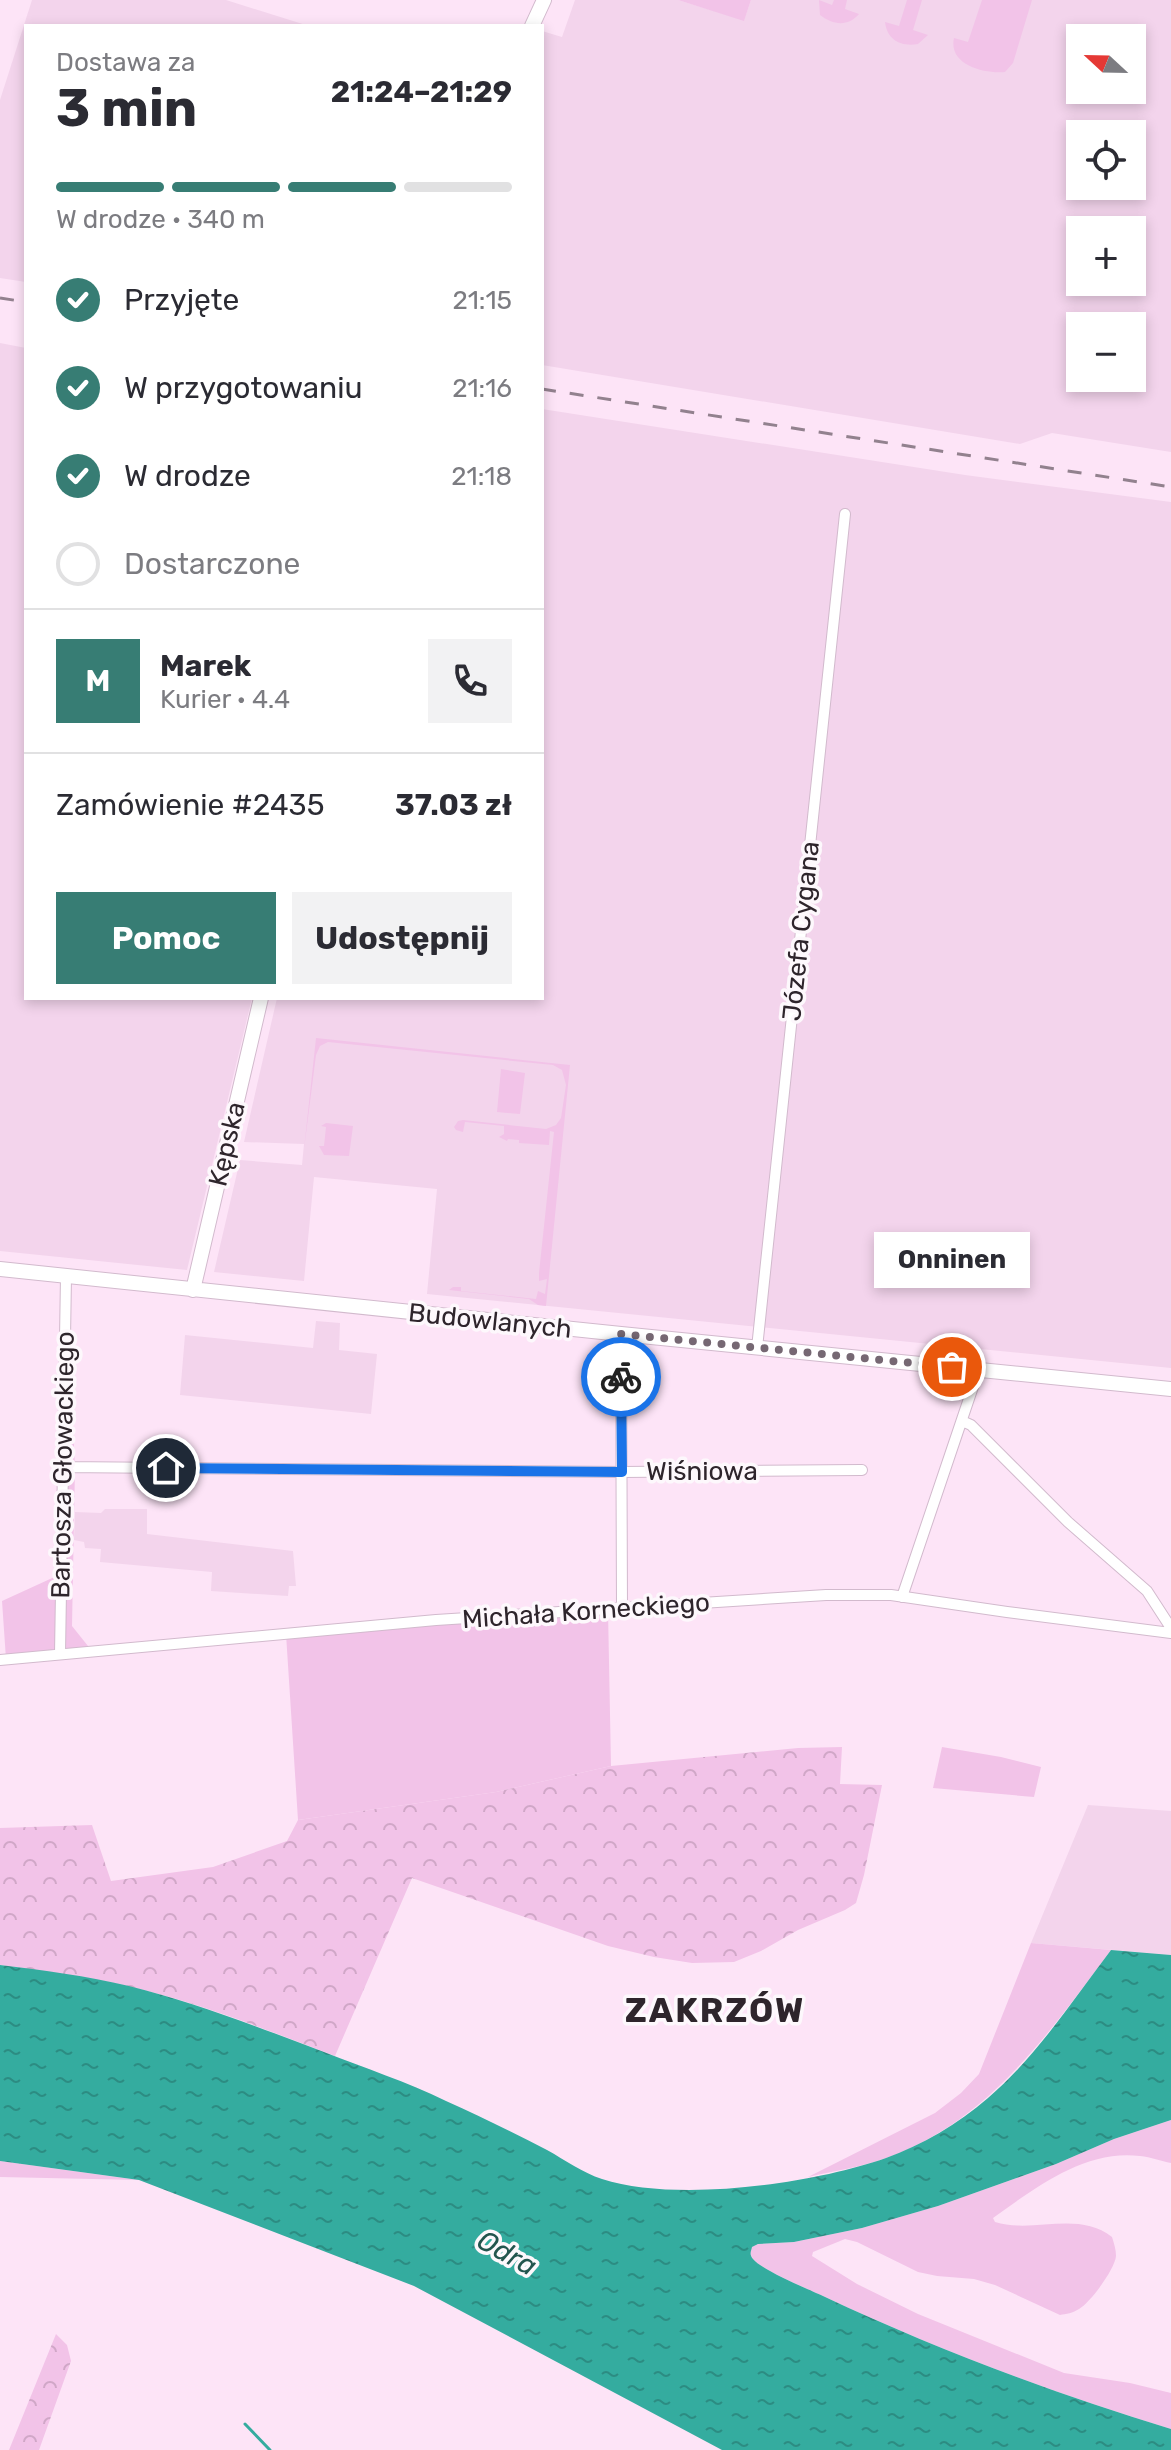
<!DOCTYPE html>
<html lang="pl">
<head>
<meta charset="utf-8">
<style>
  :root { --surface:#fff; --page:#f2f2f3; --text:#2b2b33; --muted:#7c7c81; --line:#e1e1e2; --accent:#377d74 }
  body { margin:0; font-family:Rubik,sans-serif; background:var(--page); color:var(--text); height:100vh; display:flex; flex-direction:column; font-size:30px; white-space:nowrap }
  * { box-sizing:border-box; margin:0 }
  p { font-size:26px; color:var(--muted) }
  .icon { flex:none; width:44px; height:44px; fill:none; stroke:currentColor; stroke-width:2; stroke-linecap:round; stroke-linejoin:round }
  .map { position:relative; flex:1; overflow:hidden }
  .details { position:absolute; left:24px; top:24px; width:520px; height:976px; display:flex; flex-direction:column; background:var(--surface); border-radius:0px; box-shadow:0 4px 12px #0003 }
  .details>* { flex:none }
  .needle { width:52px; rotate:292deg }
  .buttons { position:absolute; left:1066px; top:24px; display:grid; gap:16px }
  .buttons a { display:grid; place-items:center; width:80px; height:80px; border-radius:0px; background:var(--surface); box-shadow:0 4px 12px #0003; font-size:40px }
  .pin { position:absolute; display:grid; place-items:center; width:68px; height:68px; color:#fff; margin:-34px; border:4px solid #fff; border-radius:50%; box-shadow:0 2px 8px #0007 }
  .courier { position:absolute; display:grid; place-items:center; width:80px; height:80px; margin:-40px; border:6px solid #1a73e8; border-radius:50%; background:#fff; color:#222; box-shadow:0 2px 10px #0007 }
  .bubble { position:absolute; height:56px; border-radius:0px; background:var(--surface); box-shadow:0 4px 12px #0003; font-size:26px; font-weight:700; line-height:56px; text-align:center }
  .overview em { font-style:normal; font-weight:700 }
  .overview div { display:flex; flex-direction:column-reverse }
  .overview { display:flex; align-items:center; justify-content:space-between; height:136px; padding:0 32px }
  h1 { font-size:52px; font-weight:700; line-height:60px }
  .bar { display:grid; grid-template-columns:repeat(4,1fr); gap:12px 8px; align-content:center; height:96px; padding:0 32px }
  .bar i { height:10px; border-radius:6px; background:var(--line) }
  .bar .active { background:var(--accent) }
  .bar p { grid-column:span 4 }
  .line { display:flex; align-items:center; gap:20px; padding:0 32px; border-top:2px solid var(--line) }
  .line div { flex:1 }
  .round { display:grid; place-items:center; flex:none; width:84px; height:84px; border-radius:0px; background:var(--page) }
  ol { padding:0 32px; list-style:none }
  li { display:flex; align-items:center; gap:24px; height:88px }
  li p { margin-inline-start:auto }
  li .icon { padding:8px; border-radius:50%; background:var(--accent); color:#fff; stroke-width:4 }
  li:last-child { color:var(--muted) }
  li i { width:44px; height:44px; border:4px solid var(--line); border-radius:50% }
  .action { display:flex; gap:16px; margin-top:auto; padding:16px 32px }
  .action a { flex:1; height:92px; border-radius:0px; background:var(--accent); color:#fff; font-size:32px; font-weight:700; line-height:92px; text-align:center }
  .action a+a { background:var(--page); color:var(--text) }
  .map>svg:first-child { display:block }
</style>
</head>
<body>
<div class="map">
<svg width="1171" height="2450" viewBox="0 0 1171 2450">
  <defs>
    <pattern id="forest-crowns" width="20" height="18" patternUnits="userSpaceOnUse" patternTransform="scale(2)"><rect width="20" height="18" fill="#f2c3e8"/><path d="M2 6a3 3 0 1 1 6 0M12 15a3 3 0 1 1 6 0" fill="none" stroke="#d0a7c7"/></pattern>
    <pattern id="water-ripples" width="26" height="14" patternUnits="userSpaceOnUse" patternTransform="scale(2)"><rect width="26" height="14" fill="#34ac9f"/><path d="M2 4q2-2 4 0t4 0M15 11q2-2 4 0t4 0" fill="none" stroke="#2c8c82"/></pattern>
  </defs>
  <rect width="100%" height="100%" fill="#fde4f7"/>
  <path fill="#f3d4ec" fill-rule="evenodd" d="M32,0H226L309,26H26V282L0,278V100Z
    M575,0H678L744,20L751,0H1171V452L1052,433L1020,444L542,365V31L562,37ZM1080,38H1132V90H1080ZM1080,134H1132V186H1080ZM1080,230H1132V282H1080ZM1080,326H1132V378H1080Z
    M0,343L26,348V998H252L187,1270L0,1251Z
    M542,409L965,475L1171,502V1368L427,1294L437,1189L314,1177L304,1281L214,1272L240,1160L302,1165L304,1144L244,1142L277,998H542Z
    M316,1321L340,1323L339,1350L377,1354L371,1414L180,1395L185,1335L313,1348Z
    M105,1509H147V1534L293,1551L296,1586H289L288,1596L211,1591L212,1572L100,1562L101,1549L85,1548L84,1542L74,1540L75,1512L101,1513Z
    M1088,1805L1171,1811V1955L1031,1943Z"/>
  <path fill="#f2c3e8" d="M678,0H751L744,21Z
    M819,0L832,5L834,0H847L845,9L859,14C848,27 833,25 820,15Z
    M907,0H922L913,30L928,35L918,44C901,47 887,40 885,22L899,26Z
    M982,0H1032L1013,63L1005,72C984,74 948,65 954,38L968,42Z
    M316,1038L570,1065L546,1306L538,1305L529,1299L449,1290L453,1287H461V1291L536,1299L538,1291L545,1294L547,1279L539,1281V1273L554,1132L550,1131L549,1145L519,1143V1140L508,1139L507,1141L499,1137L504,1134V1126L465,1122L463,1132L456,1130L454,1127L458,1121L463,1120L546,1129L556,1125L561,1118L566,1085L562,1070L553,1065L328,1042L320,1046L316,1055L304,1149Z
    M501,1069L525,1073L520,1114L497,1112Z
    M326,1123L353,1126L349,1156L324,1155L319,1146H324L326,1127L321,1126Z
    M66,1276L75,1467L72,1626L92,1651L6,1659L2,1601L61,1574Z
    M608,1610L611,1766L496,1792L298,1820L286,1634Z
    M942,1747L1001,1757L1041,1767L1034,1797L933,1788Z
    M1031,1943L1111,1950C1049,2033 988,2122 886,2158C861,2167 834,2171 808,2177L935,2113L961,2093L979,2074Z
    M1171,2120V2163C1161,2161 1151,2157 1140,2156C1085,2149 1035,2188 993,2218L995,2222C1033,2234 1078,2210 1112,2237C1114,2243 1116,2250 1116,2256C1115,2269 1090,2303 1079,2309C1073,2313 1066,2314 1060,2315L995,2285L974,2279L937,2276L918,2272L857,2242L845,2239L813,2252L812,2256L857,2284L918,2314L1064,2373L1130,2383L1171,2393V2429C1052,2393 936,2349 823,2296C808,2289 763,2271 753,2259C749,2254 751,2252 752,2247L758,2244L794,2242L862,2228L938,2206L1056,2164L1114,2139Z
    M0,2161L139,2180L0,2177Z"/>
  <path fill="url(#forest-crowns)" d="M842,1747L840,1784L882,1785L864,1875L856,1903L845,1910L798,1930L761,1951L734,1962L692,1963L654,1957L608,1946L412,1878L335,2056C267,2030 198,2002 127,1986C85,1976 42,1971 0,1965V1828L92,1825L111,1881L213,1867L287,1841L298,1820L496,1792L611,1766L798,1748Z
    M56,2334L67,2345L71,2361L39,2450H9Z"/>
  <path fill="url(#water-ripples)" d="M1111,1950L1171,1955V2120L1114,2139L1056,2164L938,2206L862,2228L794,2242L758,2244L752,2247C751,2252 749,2254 753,2259C763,2271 808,2289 823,2296C936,2349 1052,2393 1171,2429V2450H722L414,2286L139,2180L0,2161V1965C43,1970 87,1976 129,1986C196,2003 261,2028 324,2052C365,2068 407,2082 446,2101C480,2116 514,2133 547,2150C565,2160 583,2173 602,2179C677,2203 812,2184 886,2158C922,2145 958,2124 988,2098C1036,2057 1073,2000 1111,1950Z"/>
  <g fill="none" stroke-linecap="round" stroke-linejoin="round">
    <path stroke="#34ac9f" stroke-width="3" d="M245,2424L270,2450"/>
    <g stroke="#d2bacd" stroke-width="12">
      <path id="street" d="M621,1334L622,1609
        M757,1348L845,514
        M962,1421L971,1425L1068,1522L1147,1591L1171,1628
        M63,1467L622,1472L862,1470
        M902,1597L979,1369
        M60,1654L66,1276
        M0,1660L436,1620L826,1595H891L1007,1612L1171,1633"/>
    </g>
    <g stroke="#d2bacd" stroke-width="16">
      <path id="secondary" d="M532,26L544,0
        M0,1269L621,1334L1171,1389
        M193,1290L261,998"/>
    </g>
    <use href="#street" stroke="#fff" stroke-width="10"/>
    <use href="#secondary" stroke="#fff" stroke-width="14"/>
    <path stroke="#92818e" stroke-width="3" stroke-dasharray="14 14" stroke-linecap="butt" d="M0,298L26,302
      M542,389L1171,487"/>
  </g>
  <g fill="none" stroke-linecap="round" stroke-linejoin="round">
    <path stroke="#766873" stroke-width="8" stroke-dasharray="0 14.4" d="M621,1377V1334L952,1367"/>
    <path stroke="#1a73e8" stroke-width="10" d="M166,1468L622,1472L621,1377"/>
  </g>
  <g text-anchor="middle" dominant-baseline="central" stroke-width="7" stroke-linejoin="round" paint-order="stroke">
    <g font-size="26" fill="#2e252c" stroke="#fdf8fc">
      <text transform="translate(801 931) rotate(-84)">Józefa Cygana</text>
      <text transform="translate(227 1144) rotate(-77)">Kępska</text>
      <text transform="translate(490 1321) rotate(6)">Budowlanych</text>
      <text transform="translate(63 1465) rotate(-89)">Bartosza Głowackiego</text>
      <text x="702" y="1471">Wiśniowa</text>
      <text transform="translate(586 1611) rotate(-4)">Michała Korneckiego</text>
    </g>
    <g font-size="28" font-style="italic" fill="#23554e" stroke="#fdf8fc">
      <text transform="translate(507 2253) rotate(29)">Odra</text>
    </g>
    <g font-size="34" font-weight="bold" letter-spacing="2" fill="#2e252c" stroke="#fdf8fc">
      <text x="715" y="2010">ZAKRZÓW</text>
    </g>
  </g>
</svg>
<div class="buttons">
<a><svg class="needle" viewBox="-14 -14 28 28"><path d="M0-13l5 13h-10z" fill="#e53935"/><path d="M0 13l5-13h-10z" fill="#7c7c81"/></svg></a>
<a><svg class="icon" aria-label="locate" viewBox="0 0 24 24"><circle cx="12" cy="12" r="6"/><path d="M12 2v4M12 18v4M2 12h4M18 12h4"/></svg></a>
<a>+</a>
<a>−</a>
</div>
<div class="pin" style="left:952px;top:1367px;background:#ea580c"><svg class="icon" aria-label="bag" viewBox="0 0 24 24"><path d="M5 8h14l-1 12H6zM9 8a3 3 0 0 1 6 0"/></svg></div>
<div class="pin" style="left:166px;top:1468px;background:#1f2937"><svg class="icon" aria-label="home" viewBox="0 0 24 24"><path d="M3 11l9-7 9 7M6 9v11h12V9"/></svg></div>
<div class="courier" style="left:621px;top:1377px"><svg class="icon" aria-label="bike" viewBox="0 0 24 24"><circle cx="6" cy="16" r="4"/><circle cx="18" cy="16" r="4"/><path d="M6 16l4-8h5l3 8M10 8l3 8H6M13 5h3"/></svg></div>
<div class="bubble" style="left:874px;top:1232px;width:156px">Onninen</div>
<section class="details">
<div class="overview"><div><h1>3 min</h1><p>Dostawa za</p></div><em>21:24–21:29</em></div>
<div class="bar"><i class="active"></i><i class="active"></i><i class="active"></i><i></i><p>W drodze · 340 m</p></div>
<ol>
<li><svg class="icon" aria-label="check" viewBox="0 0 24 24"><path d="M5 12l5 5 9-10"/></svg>Przyjęte<p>21:15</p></li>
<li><svg class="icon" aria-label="check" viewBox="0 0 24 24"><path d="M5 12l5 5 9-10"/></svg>W przygotowaniu<p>21:16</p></li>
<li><svg class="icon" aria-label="check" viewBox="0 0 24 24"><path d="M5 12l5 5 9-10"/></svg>W drodze<p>21:18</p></li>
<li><i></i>Dostarczone</li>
</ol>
<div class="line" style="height:144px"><b class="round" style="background:var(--accent);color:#fff">M</b><div><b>Marek</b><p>Kurier · 4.4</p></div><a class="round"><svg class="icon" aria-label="phone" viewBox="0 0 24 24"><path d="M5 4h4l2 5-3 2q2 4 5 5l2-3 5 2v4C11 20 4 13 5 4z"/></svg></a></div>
<div class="line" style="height:104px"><div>Zamówienie #2435</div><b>37.03 zł</b></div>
<div class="action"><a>Pomoc</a><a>Udostępnij</a></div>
</section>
</div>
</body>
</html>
